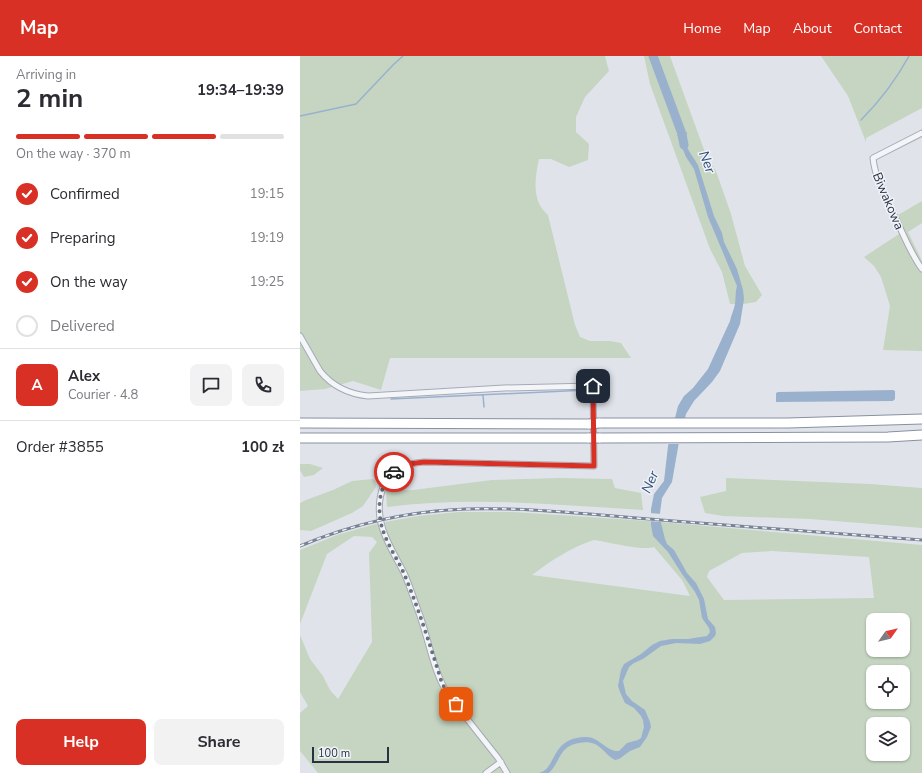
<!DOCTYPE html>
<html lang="en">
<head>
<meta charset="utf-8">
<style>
  :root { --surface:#fff; --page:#f2f2f3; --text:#2b2b33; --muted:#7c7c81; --line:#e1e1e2; --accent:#d93025 }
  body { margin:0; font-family:"Nunito Sans",sans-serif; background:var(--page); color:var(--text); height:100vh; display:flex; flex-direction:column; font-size:15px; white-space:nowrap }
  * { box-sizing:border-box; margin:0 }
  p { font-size:13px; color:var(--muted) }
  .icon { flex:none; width:22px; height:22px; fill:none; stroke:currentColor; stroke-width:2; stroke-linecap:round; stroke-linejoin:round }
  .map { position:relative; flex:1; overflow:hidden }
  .sheet { display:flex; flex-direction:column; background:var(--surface); width:300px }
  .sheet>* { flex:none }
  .needle { width:26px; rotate:56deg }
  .buttons { position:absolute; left:566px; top:557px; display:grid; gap:8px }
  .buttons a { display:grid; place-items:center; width:44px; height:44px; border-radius:8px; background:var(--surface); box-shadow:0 1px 3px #0004; font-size:20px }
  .scale { position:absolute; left:12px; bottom:10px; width:77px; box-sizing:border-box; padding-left:4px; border:2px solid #283143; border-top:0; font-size:11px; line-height:14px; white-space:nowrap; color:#283143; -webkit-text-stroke:3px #f0f3f8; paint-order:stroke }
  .pin { position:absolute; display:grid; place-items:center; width:34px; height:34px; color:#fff; margin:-17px; border-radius:8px; box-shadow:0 2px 6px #0006 }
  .courier { position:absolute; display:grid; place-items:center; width:40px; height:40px; margin:-20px; border:3px solid #d93025; border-radius:50%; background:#fff; color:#222; box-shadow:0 1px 5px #0007 }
  .head em { font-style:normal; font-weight:700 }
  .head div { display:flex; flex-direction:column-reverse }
  .head { display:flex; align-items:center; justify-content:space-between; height:68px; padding:0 16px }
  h1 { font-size:26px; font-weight:700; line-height:30px }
  .bar { display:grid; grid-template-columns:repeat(4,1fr); gap:6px 4px; align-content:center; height:48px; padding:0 16px }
  .bar i { height:5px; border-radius:3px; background:var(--line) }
  .bar .selected { background:var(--accent) }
  .bar p { grid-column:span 4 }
  .line { display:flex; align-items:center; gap:10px; padding:0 16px; border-top:1px solid var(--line) }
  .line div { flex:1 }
  .round { display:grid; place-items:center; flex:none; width:42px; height:42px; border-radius:8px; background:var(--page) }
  ol { padding:0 16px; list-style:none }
  li { display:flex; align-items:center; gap:12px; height:44px }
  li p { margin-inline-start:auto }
  li .icon { padding:4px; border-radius:50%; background:var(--accent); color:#fff; stroke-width:4 }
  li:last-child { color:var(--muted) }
  li i { width:22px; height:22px; border:2px solid var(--line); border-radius:50% }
  .cta { display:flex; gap:8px; margin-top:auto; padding:8px 16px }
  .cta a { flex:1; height:46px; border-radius:8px; background:var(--accent); color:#fff; font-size:16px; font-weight:700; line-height:46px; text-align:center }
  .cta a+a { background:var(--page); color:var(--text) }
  header { display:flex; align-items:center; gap:24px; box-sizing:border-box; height:56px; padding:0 20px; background:var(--accent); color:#fff }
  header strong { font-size:19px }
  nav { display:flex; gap:22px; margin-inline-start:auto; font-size:14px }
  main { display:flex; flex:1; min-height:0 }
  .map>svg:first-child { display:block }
</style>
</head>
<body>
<header>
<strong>Map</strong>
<nav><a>Home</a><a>Map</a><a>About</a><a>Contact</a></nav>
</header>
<main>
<section class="sheet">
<div class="head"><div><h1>2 min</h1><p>Arriving in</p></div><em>19:34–19:39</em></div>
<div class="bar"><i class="selected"></i><i class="selected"></i><i class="selected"></i><i></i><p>On the way · 370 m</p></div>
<ol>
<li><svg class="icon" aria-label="check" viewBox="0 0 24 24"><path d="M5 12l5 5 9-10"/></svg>Confirmed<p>19:15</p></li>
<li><svg class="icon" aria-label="check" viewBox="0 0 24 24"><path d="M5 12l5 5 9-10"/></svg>Preparing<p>19:19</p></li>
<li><svg class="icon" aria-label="check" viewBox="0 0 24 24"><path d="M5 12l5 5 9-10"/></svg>On the way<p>19:25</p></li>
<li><i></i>Delivered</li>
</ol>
<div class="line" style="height:72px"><b class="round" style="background:var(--accent);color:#fff">A</b><div><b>Alex</b><p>Courier · 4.8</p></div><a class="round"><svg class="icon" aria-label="chat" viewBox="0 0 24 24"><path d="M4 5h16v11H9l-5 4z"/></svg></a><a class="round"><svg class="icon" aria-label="phone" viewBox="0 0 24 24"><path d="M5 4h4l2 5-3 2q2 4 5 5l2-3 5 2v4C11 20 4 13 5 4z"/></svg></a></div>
<div class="line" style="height:52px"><div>Order #3855</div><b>100 zł</b></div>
<div class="cta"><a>Help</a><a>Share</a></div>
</section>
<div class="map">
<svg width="622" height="717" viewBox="0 0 622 717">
  <rect width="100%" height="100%" fill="#e0e4ea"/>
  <path fill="#c5d5c1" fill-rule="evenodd" d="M0,0H305L309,15L285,41L276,61V76L289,88L288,104L269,111L251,103H239C235,122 231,145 248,159L275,269L280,281L290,285H310L321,287L331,302H90L81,334L53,325L25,333L0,335Z
    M344,0H370L407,102L416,115L431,158L445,210L462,239L456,246L444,248H430L422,216L410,193L350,28Z
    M521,0H622V52L566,82V86L548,40Z
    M622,145V167L608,176L622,205V295L583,294L590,250L581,221L574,210L564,201L602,176L598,159Z
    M0,408H10L23,412L14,419L4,421L0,414Z
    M259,422L312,423L315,432L341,437L343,454C257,449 173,440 87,451L86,435L113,434L192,424Z
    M426,422L570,428L622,432V472L510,463L423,460L405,457L400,441L426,435Z
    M73,423L75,425L76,431L63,450L52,457L11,475L0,474V447L6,444L33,434L52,425Z
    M159,456H213L349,465L622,489V717H18L0,695V657L8,650L0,636V579L10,603L23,620L30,634L38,643L72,586L69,497L77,486L72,481L54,480L27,498L0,568V494L37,479L79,467L86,485L90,484L85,472H86L85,466L118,460ZM294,484C308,486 342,495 354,491L382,524L390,540L232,519C251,505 271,491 294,484ZM472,495L569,501L574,542L424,544L407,521L409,515L442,497ZM573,564H603V594H573ZM573,616H603V646H573ZM573,668H603V698H573Z"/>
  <path fill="#99b1cd" d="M387,76L385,86L389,95L398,109L414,160L422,177L424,186L437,213L443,234L444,243L440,268L420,315L412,326L394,345L386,358L379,386L372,426L362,442L360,457L361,467L365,483L367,488L374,494L387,517L396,527L404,543L408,563L415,571L416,577L415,580L410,585L400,588L376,587L361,590L343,603L334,607L329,611L323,625L326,638L332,645L345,654L350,666L351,671L347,681L340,691L330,695L319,703L315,704C307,700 303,692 295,688C290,686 284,686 279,687C259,690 261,705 249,717H239C257,713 250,682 285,681C299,680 306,696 319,695L327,687L338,684L341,682L344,671L343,664L341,660L334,652L325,647L320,636L318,630L321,614L324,608L341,598L352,589L360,585L372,583H388L407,580L410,576L409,572L402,562L399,544L395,536L382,518L368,496L353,480L351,469V453L354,438L364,425L368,390L378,350L384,340L393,332L408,313L430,265C431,259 434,254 435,248C436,242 435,236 437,230L408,161L394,113L386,101L377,79Z
    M593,334L595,335V343L593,345L476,346V337L478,336Z"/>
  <path fill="#e0e4ea" d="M373,362H387L381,388H366Z
    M349,457L362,458L363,466L348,465Z"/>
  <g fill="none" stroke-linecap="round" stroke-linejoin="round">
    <path stroke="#99b1cd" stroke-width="1.5" d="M0,60L56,48L93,9L103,0
      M561,64C580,45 596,24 609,0
      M183,339L184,351
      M91,343L287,334L289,338L290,343"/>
    <path stroke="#99b1cd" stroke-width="9" d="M353,0L382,78L384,89"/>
    <g stroke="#a5abb5" stroke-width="7">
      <path id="minor" d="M622,77L573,102C575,123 587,144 596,163C604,180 611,198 622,213
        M0,280L20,315C32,330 49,338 68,340L204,332L293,330L294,410L124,406C115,407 106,408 98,413C78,425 76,454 83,474C88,489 97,503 104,517C110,530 114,544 119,557C129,584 133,616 149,640L198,702L207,717
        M186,717L201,706"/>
    </g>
    <g stroke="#8791a2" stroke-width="11">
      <path id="motorway" d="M0,367L289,368
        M299,367H488L622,363
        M0,382H289
        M299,382L588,381L622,379"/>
    </g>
    <use href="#minor" stroke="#f4f5f8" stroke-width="5"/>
    <use href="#motorway" stroke="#fff" stroke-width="9"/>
    <g stroke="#798395" stroke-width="3">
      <path id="rail" d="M0,490C52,468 109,455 166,453C230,451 296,459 361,464C448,471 535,477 622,484"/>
    </g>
    <use href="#rail" stroke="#f0f3f8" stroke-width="1.5" stroke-dasharray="4.5" stroke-linecap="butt"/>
    <g stroke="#8791a2" stroke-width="11" stroke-linecap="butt">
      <path id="motorway-bridge" d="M289,368L299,367
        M289,382H299"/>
    </g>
    <use href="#motorway-bridge" stroke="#fff" stroke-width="9"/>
  </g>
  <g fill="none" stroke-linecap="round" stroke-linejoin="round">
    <path stroke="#68707d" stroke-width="4" stroke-dasharray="0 7.2" d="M94,416C81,427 78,445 80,461C82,482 97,501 105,520C119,554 130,589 141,624L145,633L156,648"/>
    <path stroke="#d93025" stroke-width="5" d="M94,416L109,408L124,406L294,410L293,330"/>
  </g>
  <g text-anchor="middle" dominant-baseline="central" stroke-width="3" stroke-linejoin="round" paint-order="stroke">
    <g font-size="13" fill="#283143" stroke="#f0f3f8">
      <text transform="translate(588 145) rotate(67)">Biwakowa</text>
    </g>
    <g font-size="14" font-style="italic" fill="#2f4e7a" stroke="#f0f3f8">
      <text transform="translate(407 106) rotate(69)">Ner</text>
      <text transform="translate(350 426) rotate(-67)">Ner</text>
    </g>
  </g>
</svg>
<div class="buttons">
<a><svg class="needle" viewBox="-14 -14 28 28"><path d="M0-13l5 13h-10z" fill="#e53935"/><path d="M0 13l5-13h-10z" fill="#7c7c81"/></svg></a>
<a><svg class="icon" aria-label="locate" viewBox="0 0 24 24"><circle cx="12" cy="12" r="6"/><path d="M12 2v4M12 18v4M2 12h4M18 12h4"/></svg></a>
<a><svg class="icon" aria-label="layers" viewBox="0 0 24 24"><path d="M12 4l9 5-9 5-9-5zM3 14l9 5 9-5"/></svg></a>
</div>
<div class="scale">100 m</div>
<div class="pin" style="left:156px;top:648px;background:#ea580c"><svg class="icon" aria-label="bag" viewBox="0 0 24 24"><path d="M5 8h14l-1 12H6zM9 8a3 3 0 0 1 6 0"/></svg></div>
<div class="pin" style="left:293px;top:330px;background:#1f2937"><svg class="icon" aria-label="home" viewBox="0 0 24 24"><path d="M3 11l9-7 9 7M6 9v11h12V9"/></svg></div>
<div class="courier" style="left:94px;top:416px"><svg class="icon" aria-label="car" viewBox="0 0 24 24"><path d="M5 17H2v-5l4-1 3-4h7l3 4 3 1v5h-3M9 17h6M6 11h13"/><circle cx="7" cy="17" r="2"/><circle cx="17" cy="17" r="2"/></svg></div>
</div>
</main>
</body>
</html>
